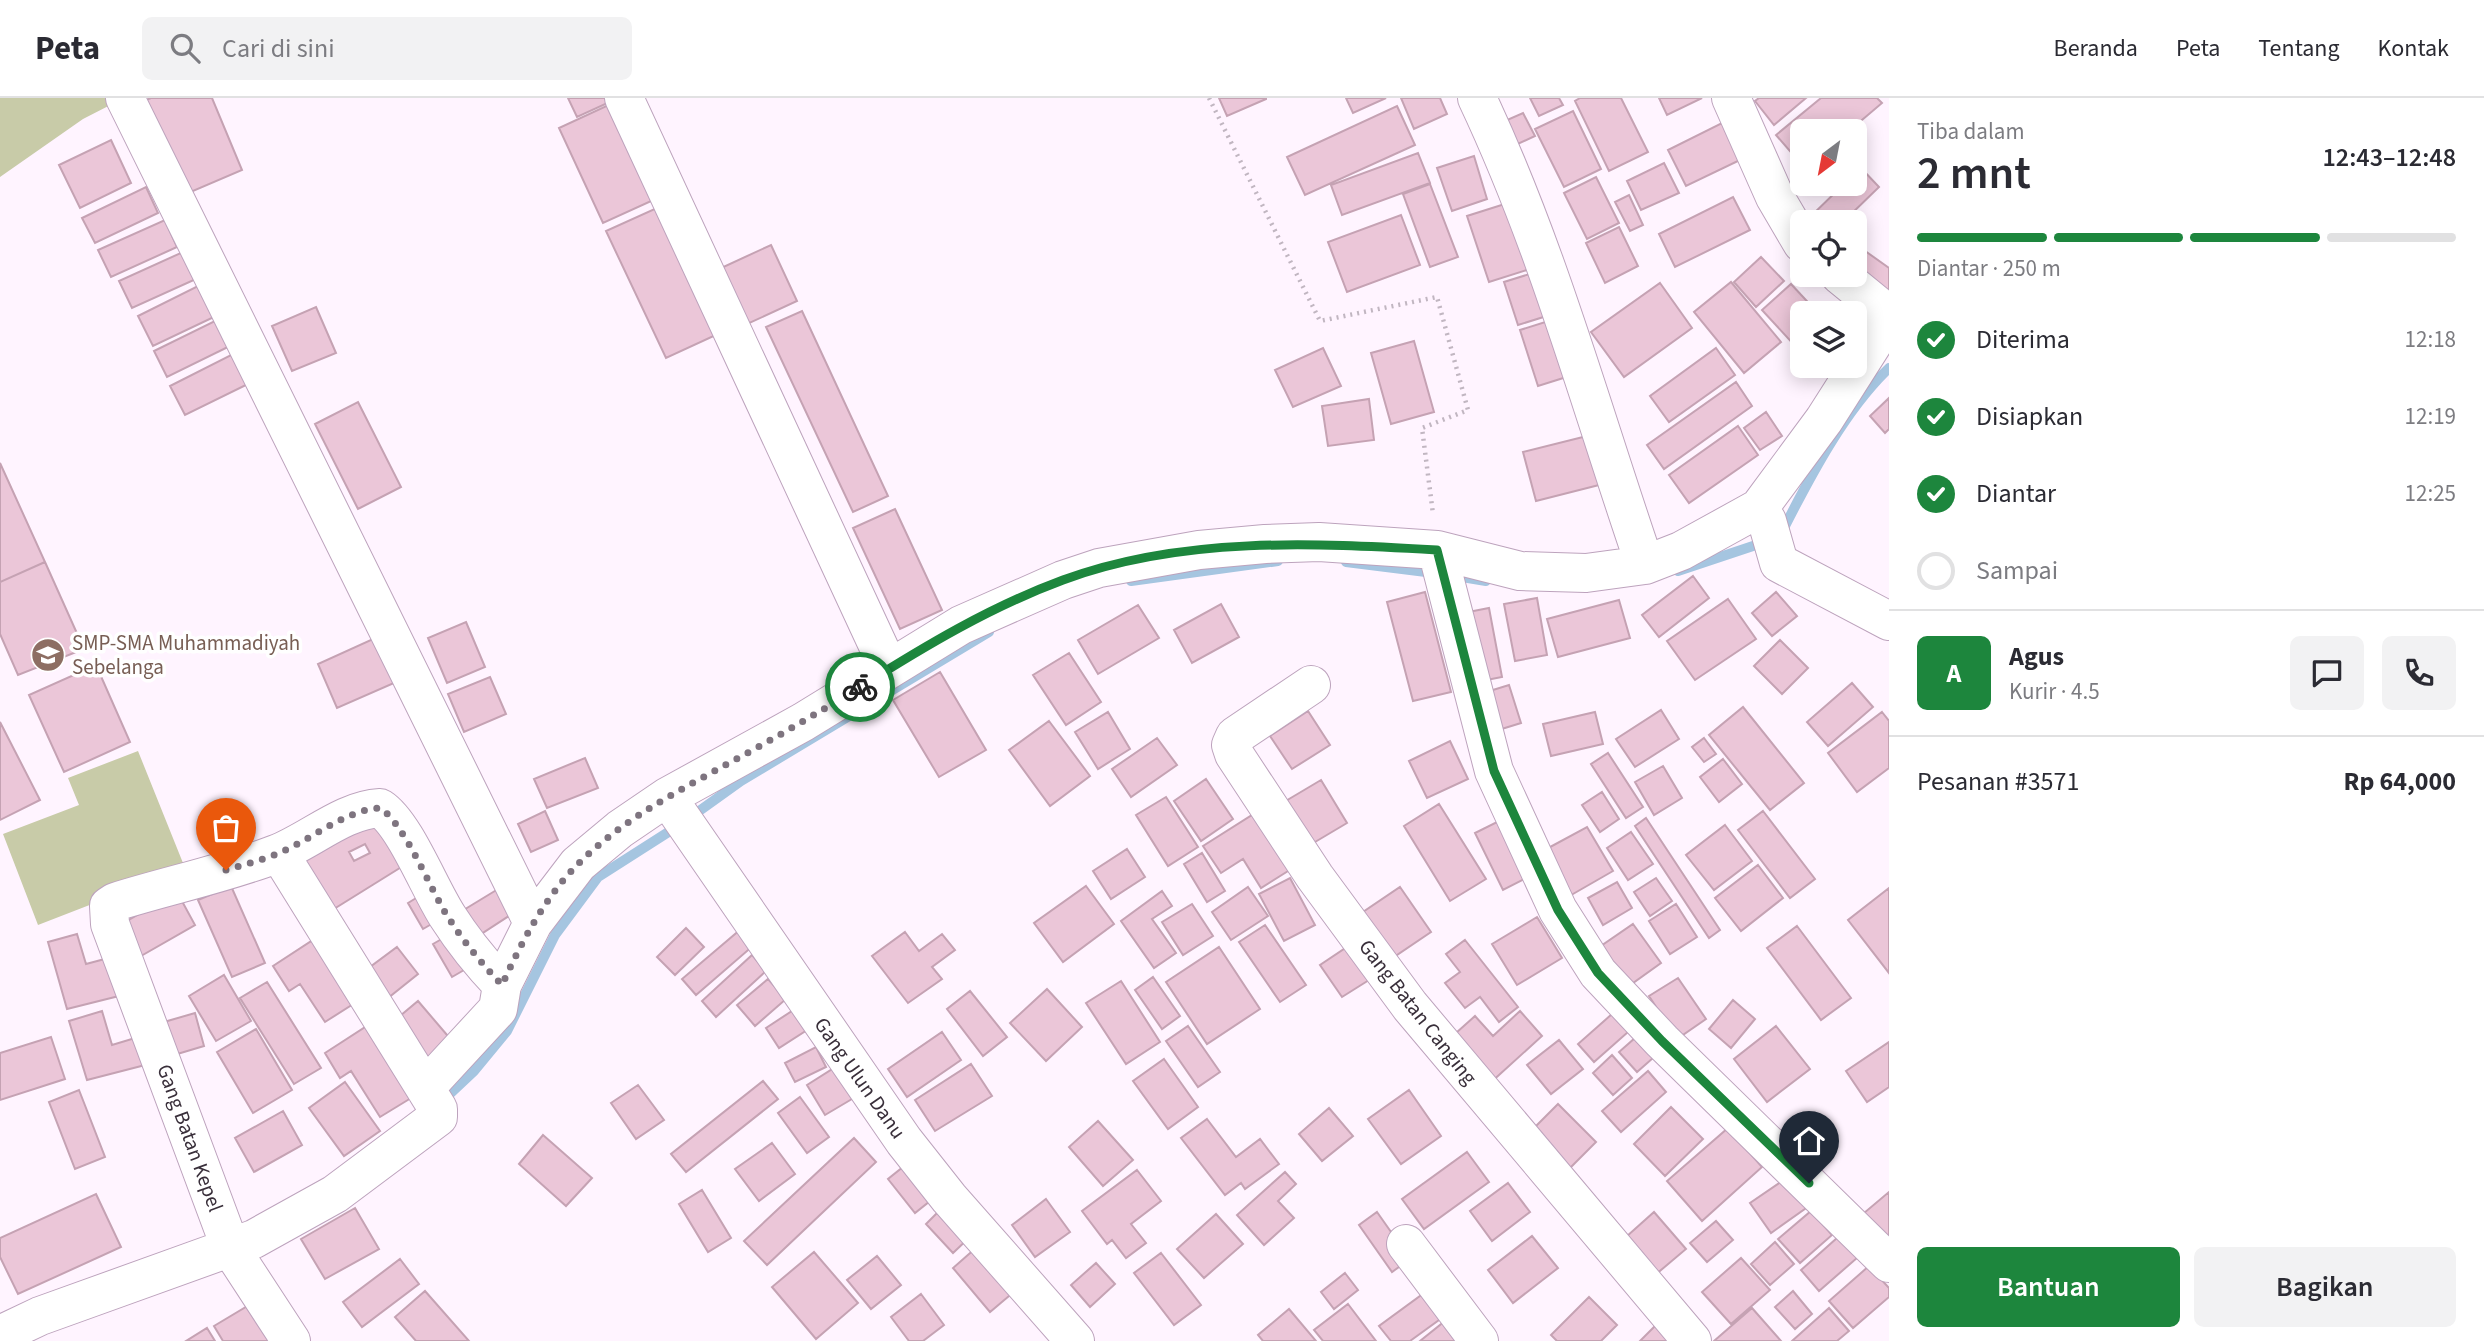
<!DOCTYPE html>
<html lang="id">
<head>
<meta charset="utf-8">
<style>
  :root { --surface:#fff; --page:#f2f2f3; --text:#2b2b33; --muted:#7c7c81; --line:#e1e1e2; --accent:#1d863d }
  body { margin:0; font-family:"Source Sans 3",sans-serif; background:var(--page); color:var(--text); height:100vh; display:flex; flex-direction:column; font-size:26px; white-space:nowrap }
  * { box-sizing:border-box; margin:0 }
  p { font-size:23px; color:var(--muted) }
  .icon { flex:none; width:38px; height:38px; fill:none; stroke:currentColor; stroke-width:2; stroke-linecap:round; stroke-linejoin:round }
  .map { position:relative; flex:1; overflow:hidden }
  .drawer { display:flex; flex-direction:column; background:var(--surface); width:595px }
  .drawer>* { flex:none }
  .needle { width:46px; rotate:212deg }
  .fabs { position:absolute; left:1790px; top:21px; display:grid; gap:14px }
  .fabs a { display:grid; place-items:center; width:77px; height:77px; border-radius:10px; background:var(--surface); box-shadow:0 4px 18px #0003; font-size:35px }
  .pin { position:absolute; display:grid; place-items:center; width:60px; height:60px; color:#fff; margin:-72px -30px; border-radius:50% 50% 50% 0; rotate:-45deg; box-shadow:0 0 7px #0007 }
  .pin .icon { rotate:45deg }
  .courier { position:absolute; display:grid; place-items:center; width:70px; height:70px; margin:-35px; border:5px solid #1d863d; border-radius:50%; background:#fff; color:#222; box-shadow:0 2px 9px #0007 }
  .headline em { font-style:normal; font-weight:600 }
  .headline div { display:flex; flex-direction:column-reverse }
  .headline { display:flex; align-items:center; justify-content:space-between; height:119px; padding:0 28px }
  h1 { font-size:46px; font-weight:600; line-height:52px }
  .bar { display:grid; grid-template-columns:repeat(4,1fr); gap:10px 7px; align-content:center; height:84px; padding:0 28px }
  .bar i { height:9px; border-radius:5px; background:var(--line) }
  .bar .selected { background:var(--accent) }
  .bar p { grid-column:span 4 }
  .line { display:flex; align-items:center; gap:18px; padding:0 28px; border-top:2px solid var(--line) }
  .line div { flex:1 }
  .round { display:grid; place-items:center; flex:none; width:74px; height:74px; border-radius:10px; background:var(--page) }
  ol { padding:0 28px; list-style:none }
  li { display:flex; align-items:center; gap:21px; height:77px }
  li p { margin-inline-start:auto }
  li .icon { padding:7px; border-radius:50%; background:var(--accent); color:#fff; stroke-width:4 }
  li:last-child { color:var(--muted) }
  li i { width:38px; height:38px; border:4px solid var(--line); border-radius:50% }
  .cta { display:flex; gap:14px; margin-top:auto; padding:14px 28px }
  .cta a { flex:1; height:80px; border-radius:10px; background:var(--accent); color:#fff; font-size:28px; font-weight:600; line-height:80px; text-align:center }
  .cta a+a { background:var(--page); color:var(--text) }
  header { display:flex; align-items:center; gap:42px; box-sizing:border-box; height:98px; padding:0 35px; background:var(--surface); border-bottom:2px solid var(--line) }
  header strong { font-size:33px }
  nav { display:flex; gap:38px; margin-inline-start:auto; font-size:24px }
  .search { width:490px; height:63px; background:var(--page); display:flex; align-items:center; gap:18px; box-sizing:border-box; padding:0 24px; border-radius:10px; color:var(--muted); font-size:26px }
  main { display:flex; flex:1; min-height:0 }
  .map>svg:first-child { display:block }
</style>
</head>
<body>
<header>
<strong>Peta</strong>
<div class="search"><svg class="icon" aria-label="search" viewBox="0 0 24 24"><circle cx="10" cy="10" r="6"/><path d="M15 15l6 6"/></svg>Cari di sini</div>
<nav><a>Beranda</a><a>Peta</a><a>Tentang</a><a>Kontak</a></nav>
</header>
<main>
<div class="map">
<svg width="1889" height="1243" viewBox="0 0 1889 1243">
  <rect width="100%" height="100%" fill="#fff4ff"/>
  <path fill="#c8cba8" d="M0,0H124L83,21L0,79Z
    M138,653L185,770L38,827L3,736L79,707L68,680Z"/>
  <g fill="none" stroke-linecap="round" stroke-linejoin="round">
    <path stroke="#a5c5e0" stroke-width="10" d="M1777,434L1785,428C1812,375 1846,311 1889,270
      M1346,464L1434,475
      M1678,473L1765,444
      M1450,477L1486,483
      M1131,483L1278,463
      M440,1005L474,973L507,933L555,837L598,779L681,726L741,683L989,534"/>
  </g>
  <path fill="#ebc6d8" stroke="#c5a2b3" stroke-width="2" fill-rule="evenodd" d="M151,0H212L242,72L186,96L146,2Z
    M568,0H611L612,3L577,19Z
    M1219,0H1266V1L1227,18Z
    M1346,0H1386L1353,15Z
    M1401,0H1440L1447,16L1414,31Z
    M1530,0H1559L1563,7L1539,18Z
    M1580,0H1621L1648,54L1609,73L1575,3Z
    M1659,0H1702L1667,17Z
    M1759,0H1806L1774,27L1755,3Z
    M1821,0H1877L1882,5L1849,33H1802V67L1776,37Z
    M615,4L660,99L603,125L559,30Z
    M1397,8L1415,47L1305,97L1287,59Z
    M1573,13L1601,71L1564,89L1535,31Z
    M1523,15L1535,38L1509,50L1498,26Z
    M1722,25L1740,62L1686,88L1668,52Z
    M111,42L131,85L80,110L59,67Z
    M1418,55L1430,85L1342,117L1331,87Z
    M1474,58L1487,101L1452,113L1437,70Z
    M1664,65L1679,95L1641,112L1627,83Z
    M1861,70L1879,89L1843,124H1813L1809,120L1844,86H1855V75Z
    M1596,79L1619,125L1587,141L1564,95Z
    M1430,86L1458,159L1430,169L1403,96Z
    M146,89L158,115L95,145L82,120Z
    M1629,97L1643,127L1630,133L1615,104Z
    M1733,99L1750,132L1675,169L1659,136Z
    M1511,104L1533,170L1489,184L1467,118Z
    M659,109L718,236L666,260L606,133Z
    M1401,117L1420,167L1347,194L1328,144Z
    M165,122L177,149L111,179L98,152Z
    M1619,129L1638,168L1605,185L1586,145Z
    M771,147L797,203L745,227L719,171Z
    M1861,150L1889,170V192L1881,203L1855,177V158Z
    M183,154L196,181L132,210L119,183Z
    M1761,159L1784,183L1756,209L1734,184Z
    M1539,173L1553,216L1518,227L1504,184Z
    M1731,184L1781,244L1744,275L1694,214Z
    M1660,185L1692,230L1624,279L1591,234Z
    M1791,186L1818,215H1802V245L1797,250L1762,212Z
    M200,187L216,218L153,248L138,218Z
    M316,209L336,255L292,273L272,228Z
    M802,213L888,398L853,414L766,229Z
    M221,220L234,246L167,279L154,253Z
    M1558,220L1576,276L1538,288L1520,232Z
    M1414,243L1434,314L1391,326L1371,255Z
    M1323,250L1341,288L1293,309L1275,272Z
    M1716,250L1735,277L1669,324L1650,298Z
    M235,255L250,285L185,317L170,288Z
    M1736,284L1752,308L1664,371L1647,347Z
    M1889,300V331L1885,335L1870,318Z
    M1369,301L1374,342L1328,348L1322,308Z
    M358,304L401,389L358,411L315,326Z
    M1766,314L1782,338L1760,352L1744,330Z
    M1738,328L1758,357L1689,405L1669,377Z
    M1591,337L1603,386L1536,403L1523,354Z
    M0,365L45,464L0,484Z
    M895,411L942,512L900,531L853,430Z
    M45,464L84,551L18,577L0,536V484Z
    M1693,478L1709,500L1659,539L1642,517Z
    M1425,494L1451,594L1413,603L1387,504Z
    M1776,494L1797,518L1772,538L1752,515Z
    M1537,500L1547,557L1515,563L1504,506Z
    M1728,501L1756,541L1695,582L1667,543Z
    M1619,502L1630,540L1558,559L1547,521Z
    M1221,506L1239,539L1192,565L1174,532Z
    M1138,507L1159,540L1098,576L1078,542Z
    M1489,510L1502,579L1471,585L1458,516Z
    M466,524L485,569L447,585L428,540Z
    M373,541L394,585L337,610L318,566Z
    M1780,542L1808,570L1782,596L1754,568Z
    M1069,555L1101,604L1066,627L1033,577Z
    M96,567L130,644L64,674L29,597Z
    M940,574L986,652L939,679L893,602Z
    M490,579L506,616L464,634L448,596Z
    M1852,585L1873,609L1828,648L1807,624Z
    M1509,587L1521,625L1492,634L1480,596Z
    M1743,609L1804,685L1770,712L1709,637Z
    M1661,612L1679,641L1635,669L1616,641Z
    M1308,613L1330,647L1292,671L1270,638Z
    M1108,614L1130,651L1098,671L1075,634Z
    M1595,614L1603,646L1551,658L1543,626Z
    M1882,614L1889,623V670L1857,694L1828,655Z
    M1049,623L1090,678L1050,708L1009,652Z
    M0,624L40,702L0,722Z
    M1157,640L1177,667L1131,699L1112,671Z
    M1704,640L1716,656L1704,664L1692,649Z
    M1450,643L1468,681L1427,700L1409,663Z
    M1608,655L1643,709L1626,720L1591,666Z
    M585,660L598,690L547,710L534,681Z
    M1723,661L1742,686L1719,704L1700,679Z
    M1663,668L1682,700L1654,717L1635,684Z
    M1206,681L1233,721L1201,743L1174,703Z
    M1321,682L1347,725L1310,747L1284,704Z
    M1602,694L1619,721L1600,734L1582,707Z
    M1166,699L1198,749L1168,768L1136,717Z
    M1439,706L1486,781L1450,803L1404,728Z
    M1260,712L1296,768L1261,790L1243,761L1221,775L1203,748Z
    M545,713L558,742L531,754L518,726Z
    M1763,713L1815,781L1790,800L1738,732Z
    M1646,720L1720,832L1709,840L1635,728Z
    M1503,721L1532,777L1503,792L1475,735Z
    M373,723L403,768L321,819L304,763ZM365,746L370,755L354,763L349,754Z
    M1725,727L1752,763L1714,792L1686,757Z
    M1587,729L1613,773L1566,800L1539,755Z
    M1631,734L1653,766L1628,782L1607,750Z
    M1127,751L1145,779L1111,801L1093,773Z
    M1202,755L1225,793L1207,804L1184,766Z
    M1758,767L1783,800L1741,833L1715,800Z
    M1290,780L1315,827L1284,843L1259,796Z
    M1656,780L1672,803L1650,818L1634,794Z
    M1617,784L1632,810L1603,827L1588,800Z
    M231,788L265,865L232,879L198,802Z
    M503,788L518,812L478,838L462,813Z
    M1086,788L1114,826L1063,864L1034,825Z
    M1248,789L1268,818L1231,842L1212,814Z
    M1400,789L1431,834L1388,863L1357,818Z
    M1889,790V875L1848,822Z
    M1162,793L1172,808L1152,821L1176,855L1154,870L1121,823Z
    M177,794L195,827L134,862L115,830Z
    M426,794L442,820L423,831L408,805Z
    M1192,806L1213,838L1183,857L1162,824Z
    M1676,806L1697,839L1670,856L1649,823Z
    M1537,819L1562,860L1517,887L1492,846Z
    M1633,826L1661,865L1626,890L1598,850Z
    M1265,827L1306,887L1280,904L1239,844Z
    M1797,828L1851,900L1821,922L1767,850Z
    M686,830L704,849L675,877L657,859Z
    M741,831L754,847L696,897L682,881Z
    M905,834L919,853L942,836L955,852L932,869L942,881L908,905L872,858Z
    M452,835L471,868L452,879L433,846Z
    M77,836L86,866L116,858L127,896L67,911L48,844Z
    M316,840L358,903L325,924L300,886L289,893L273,868Z
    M1465,842L1518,909L1499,924L1480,899L1465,910L1445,885L1460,874L1446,856Z
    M397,849L418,876L388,900L366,872Z
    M1219,849L1260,911L1207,946L1166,884Z
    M1347,849L1369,882L1342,899L1320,867Z
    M752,857L766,873L716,919L702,903Z
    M224,877L251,923L216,943L189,898Z
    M1153,879L1180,918L1162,931L1135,892Z
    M1678,880L1706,921L1677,941L1649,898Z
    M768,881L786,901L755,928L737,907Z
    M1121,883L1160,944L1126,966L1086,905Z
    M267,884L321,970L294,986L240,900Z
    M1047,891L1082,929L1046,963L1010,925Z
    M970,893L1007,939L983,958L947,911Z
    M1733,902L1755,921L1731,950L1709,931Z
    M418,903L453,944L423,969L388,928Z
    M804,905L818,925L779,950L766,930Z
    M102,913L112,947L145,937L153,965L87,982L69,923Z
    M1520,913L1542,938L1489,986L1447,943L1475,918L1493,938Z
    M195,915L204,948L174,957L164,924Z
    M1612,916L1628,934L1594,964L1578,946Z
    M373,924L416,997L380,1019L351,973L340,980L325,955Z
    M1188,928L1220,974L1198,989L1166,943Z
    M1776,928L1810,971L1767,1004L1734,961Z
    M256,931L292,992L253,1015L217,954Z
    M942,934L961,962L907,999L888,971Z
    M51,939L65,981L0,1002V955Z
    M1635,940L1653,960L1637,974L1619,954Z
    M1559,942L1583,971L1551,996L1527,967Z
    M1889,944V989L1867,1004L1846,973Z
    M816,949L826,969L795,984L785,965Z
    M1612,957L1632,980L1613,997L1593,975Z
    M1164,961L1198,1009L1168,1031L1133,983Z
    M971,966L992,998L935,1033L915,1002Z
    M834,970L852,1001L825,1017L807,987Z
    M1648,973L1666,994L1621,1034L1602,1013Z
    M763,983L778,1001L686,1074L671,1056Z
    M345,984L380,1033L344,1058L309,1010Z
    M638,987L664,1022L636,1041L611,1005Z
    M79,992L105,1059L75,1071L49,1004Z
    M1409,992L1441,1038L1401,1066L1368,1021Z
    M800,999L829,1039L807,1055L778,1015Z
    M1558,1006L1596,1044L1566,1074L1528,1036Z
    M1671,1009L1703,1041L1665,1078L1634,1046Z
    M1329,1010L1353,1038L1322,1063L1299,1036Z
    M283,1013L302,1047L254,1074L235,1040Z
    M1207,1021L1236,1059L1260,1041L1279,1066L1245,1091L1241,1085L1225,1097L1181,1040Z
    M1098,1023L1133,1062L1103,1088L1069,1049Z
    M1728,1030L1762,1069L1702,1123L1667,1083Z
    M543,1037L592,1080L566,1108L519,1066Z
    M854,1040L876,1064L767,1167L744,1143Z
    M772,1045L795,1076L759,1103L735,1071Z
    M1467,1054L1489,1084L1424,1131L1402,1101Z
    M908,1065L935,1099L915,1115L888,1081Z
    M1137,1072L1161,1103L1131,1126L1146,1145L1126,1160L1112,1142L1107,1146L1082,1113Z
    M1285,1074L1296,1086L1278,1103L1294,1120L1264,1147L1237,1117Z
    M1788,1079L1809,1108L1771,1135L1750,1105Z
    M1508,1085L1530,1114L1492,1143L1470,1113Z
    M702,1092L731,1140L708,1154L679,1106Z
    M1889,1094V1145L1864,1115Z
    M96,1096L121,1149L18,1196L0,1159V1140Z
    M1046,1101L1070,1134L1035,1159L1012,1127Z
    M945,1107L973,1136L953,1155L926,1126Z
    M355,1110L379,1151L325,1181L301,1141Z
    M1811,1113L1832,1137L1800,1165L1778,1141Z
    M1377,1114L1410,1161L1392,1174L1359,1127Z
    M1654,1114L1686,1151L1648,1183L1617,1147Z
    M1216,1116L1243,1146L1204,1180L1177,1151Z
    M1716,1123L1733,1142L1707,1164L1690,1145Z
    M1846,1132L1865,1153L1819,1193L1801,1172Z
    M1532,1138L1558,1170L1513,1205L1488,1172Z
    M1775,1144L1794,1166L1770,1187L1751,1166Z
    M977,1149L1015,1193L990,1214L953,1170Z
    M814,1154L858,1205L816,1241L772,1189Z
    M1161,1155L1201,1207L1174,1227L1134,1175Z
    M877,1158L901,1187L871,1211L847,1182Z
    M1741,1160L1770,1192L1731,1226L1702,1194Z
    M400,1161L419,1186L362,1229L343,1204Z
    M1096,1165L1115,1186L1090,1209L1071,1187Z
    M1869,1168L1889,1190V1199L1853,1230L1829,1203Z
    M1345,1175L1358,1192L1334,1211L1321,1194Z
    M1431,1190L1450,1214L1410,1243H1391L1379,1228Z
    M425,1193L469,1243H416L395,1219Z
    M1793,1193L1812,1216L1795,1231L1775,1209Z
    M921,1196L944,1227L923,1243H909L891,1219Z
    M1589,1199L1617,1227L1601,1243H1557L1551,1237Z
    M259,1201L276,1243H223L214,1228Z
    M1348,1206L1376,1243H1323L1314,1232Z
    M1752,1210L1781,1243H1714Z
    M1829,1210L1849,1233L1837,1243H1792Z
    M1289,1211L1316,1243H1263L1258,1237Z
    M1450,1219L1470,1243H1420Z
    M1656,1227L1671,1243H1640Z
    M207,1230L215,1243H186Z"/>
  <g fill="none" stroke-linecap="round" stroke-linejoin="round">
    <g stroke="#bda3bd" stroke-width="40">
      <path id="street" d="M125,0L533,825L578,766L620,731L667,699L803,624L961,527L1063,482L1099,470L1199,452L1265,446L1319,444L1437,452L1520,473L1586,475L1645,467L1681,453L1759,410L1824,322L1889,220
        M624,0L889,571
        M1477,0C1548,150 1591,310 1645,467
        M1731,0L1775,99L1802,145
        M1840,177L1889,217
        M1759,410L1767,423L1779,465L1889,523
        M1437,452L1494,673L1558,812L1598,875L1662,943L1889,1165
        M1311,587L1235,638L1231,647L1234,656L1315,779L1410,908L1692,1243
        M667,699L904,1043L949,1100L1075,1243
        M425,990L498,911L502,887L533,825
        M1406,1146L1479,1243
        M0,1237L40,1218L254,1141L335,1096L438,1019V1011L279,755
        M291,1243L231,1151L110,826L109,808L115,804C169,787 224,776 276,756C310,743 343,712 380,710C405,726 430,792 448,819C464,844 482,866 502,887"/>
    </g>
    <path stroke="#c1b6c1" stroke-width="4.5" stroke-dasharray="2 5" stroke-linecap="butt" d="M1209,0L1320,223L1437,199L1468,312L1422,330L1433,416"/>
    <use href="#street" stroke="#fff" stroke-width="38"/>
  </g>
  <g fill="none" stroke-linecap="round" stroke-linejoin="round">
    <path stroke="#7e747f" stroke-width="7" stroke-dasharray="0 12.6" d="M226,772C244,767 262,762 279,755C311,742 345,712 380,710C405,726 430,791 448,819C464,844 482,866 502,887C522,843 545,799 579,765C622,722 678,693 731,664C775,640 818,615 860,589"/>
    <path stroke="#1d863d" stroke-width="9" d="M860,589C925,548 990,509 1063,482C1182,438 1313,445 1437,452L1494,673L1558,812L1598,875L1662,943L1809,1085"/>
  </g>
  <defs>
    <g id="school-disc" transform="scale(1.75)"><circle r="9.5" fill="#8d6e63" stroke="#fff"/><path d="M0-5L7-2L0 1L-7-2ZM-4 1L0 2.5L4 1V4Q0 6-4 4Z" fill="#fff"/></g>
  </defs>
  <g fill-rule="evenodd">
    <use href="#school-disc" x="48" y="557"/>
  </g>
  <g text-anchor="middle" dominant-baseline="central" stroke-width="7" stroke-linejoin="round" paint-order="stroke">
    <g font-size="21" fill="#785e54" stroke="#fff" text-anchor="start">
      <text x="72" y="545">SMP-SMA Muhammadiyah<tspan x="72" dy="24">Sebelanga</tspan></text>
    </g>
    <g font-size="21" fill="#392f3a" stroke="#fff">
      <text transform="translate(1418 914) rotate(52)">Gang Batan Canging</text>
      <text transform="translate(860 980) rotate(55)">Gang Ulun Danu</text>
      <text transform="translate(190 1040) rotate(70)">Gang Batan Kepel</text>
    </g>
  </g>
</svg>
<div class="fabs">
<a><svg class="needle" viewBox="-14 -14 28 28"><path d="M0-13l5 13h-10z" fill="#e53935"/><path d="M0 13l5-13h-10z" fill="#7c7c81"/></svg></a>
<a><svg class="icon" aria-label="locate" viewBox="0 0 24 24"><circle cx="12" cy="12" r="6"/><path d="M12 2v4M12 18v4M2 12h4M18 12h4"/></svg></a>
<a><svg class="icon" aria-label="layers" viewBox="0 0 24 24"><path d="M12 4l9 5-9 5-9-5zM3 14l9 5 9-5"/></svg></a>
</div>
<div class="pin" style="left:226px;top:772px;background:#ea580c"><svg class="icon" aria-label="bag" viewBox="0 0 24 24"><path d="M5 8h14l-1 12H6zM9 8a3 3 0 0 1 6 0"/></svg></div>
<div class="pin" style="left:1809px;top:1085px;background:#1f2937"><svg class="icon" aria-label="home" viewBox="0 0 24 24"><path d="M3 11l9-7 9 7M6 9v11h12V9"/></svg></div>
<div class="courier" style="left:860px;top:589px"><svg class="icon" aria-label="bike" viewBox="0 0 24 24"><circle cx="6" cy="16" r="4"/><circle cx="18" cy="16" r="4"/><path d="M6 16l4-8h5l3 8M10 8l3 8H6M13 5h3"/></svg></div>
</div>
<section class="drawer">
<div class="headline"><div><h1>2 mnt</h1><p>Tiba dalam</p></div><em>12:43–12:48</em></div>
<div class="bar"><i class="selected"></i><i class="selected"></i><i class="selected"></i><i></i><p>Diantar · 250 m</p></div>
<ol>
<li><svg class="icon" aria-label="check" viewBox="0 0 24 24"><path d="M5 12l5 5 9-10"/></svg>Diterima<p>12:18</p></li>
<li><svg class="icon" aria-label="check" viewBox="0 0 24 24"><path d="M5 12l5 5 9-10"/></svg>Disiapkan<p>12:19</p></li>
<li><svg class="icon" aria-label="check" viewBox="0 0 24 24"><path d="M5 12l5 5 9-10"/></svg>Diantar<p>12:25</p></li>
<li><i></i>Sampai</li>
</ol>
<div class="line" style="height:126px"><b class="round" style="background:var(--accent);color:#fff">A</b><div><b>Agus</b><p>Kurir · 4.5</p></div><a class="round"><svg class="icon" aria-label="chat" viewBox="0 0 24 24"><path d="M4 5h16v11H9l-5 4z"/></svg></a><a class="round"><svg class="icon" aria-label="phone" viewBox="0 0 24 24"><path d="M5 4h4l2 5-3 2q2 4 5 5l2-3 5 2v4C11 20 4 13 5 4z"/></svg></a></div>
<div class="line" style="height:91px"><div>Pesanan #3571</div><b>Rp 64,000</b></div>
<div class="cta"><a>Bantuan</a><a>Bagikan</a></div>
</section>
</main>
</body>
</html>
